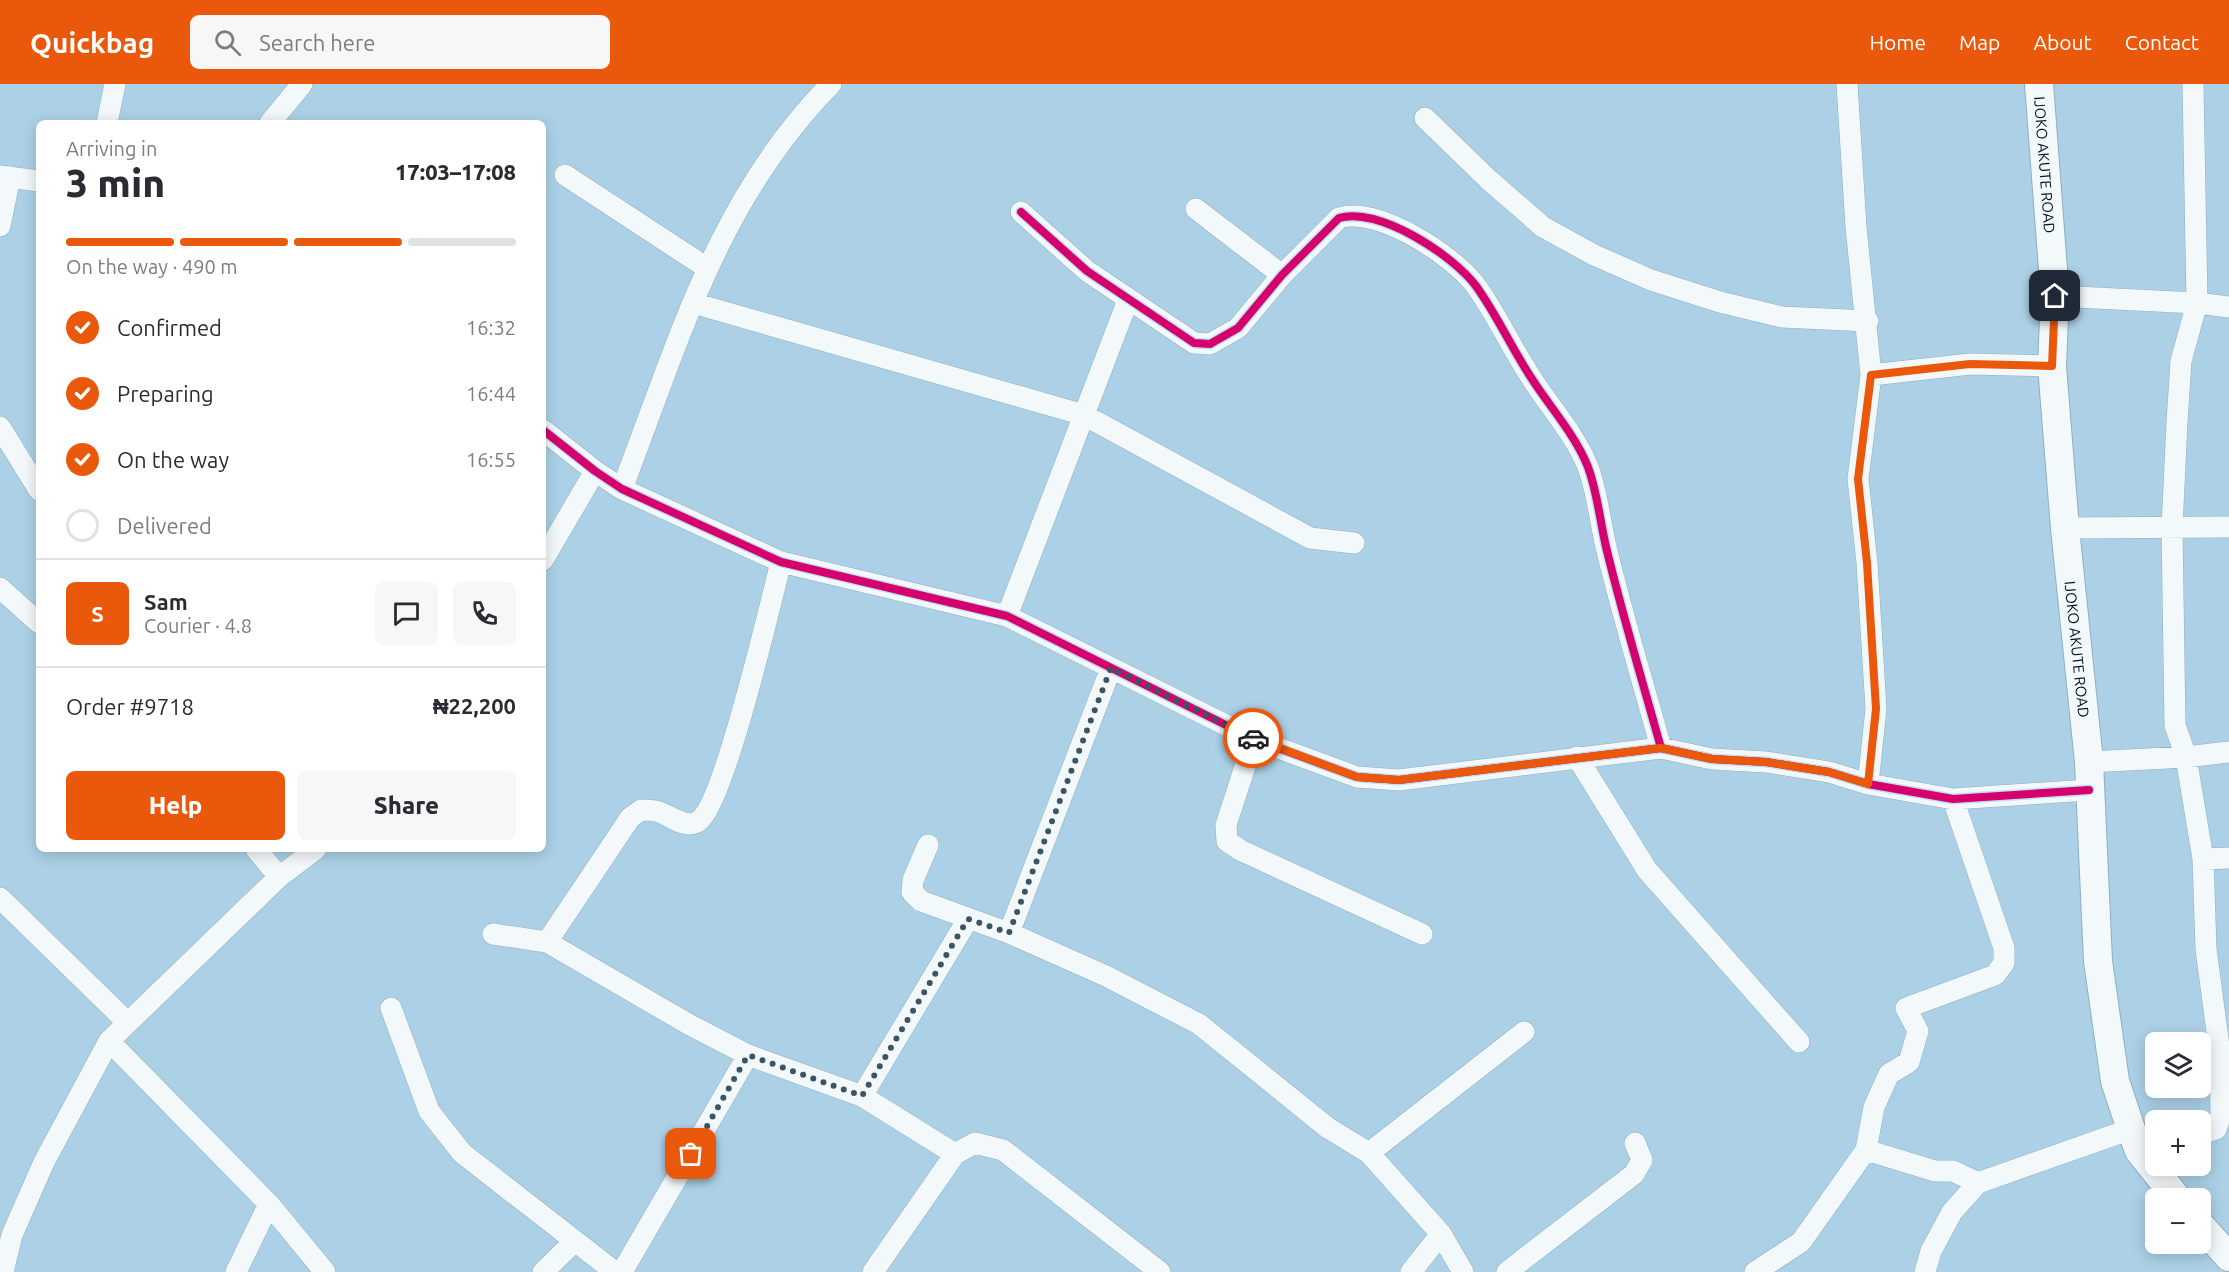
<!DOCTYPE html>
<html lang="en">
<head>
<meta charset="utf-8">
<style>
  :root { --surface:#fff; --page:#f7f7f7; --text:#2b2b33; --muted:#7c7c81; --line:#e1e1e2; --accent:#ea580c }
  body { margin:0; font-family:Ubuntu,sans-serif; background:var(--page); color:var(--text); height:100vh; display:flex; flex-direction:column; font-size:22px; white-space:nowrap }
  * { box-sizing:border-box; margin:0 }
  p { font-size:20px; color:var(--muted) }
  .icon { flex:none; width:33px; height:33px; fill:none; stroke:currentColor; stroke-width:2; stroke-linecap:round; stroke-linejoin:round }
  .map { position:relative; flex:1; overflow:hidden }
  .drawer { position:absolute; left:36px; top:36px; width:510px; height:732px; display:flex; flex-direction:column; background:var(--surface); border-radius:9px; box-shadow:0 3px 15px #0003 }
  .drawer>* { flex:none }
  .fabs { position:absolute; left:2145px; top:948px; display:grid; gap:12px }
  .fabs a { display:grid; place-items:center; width:66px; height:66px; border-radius:9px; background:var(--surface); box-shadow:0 3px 15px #0003; font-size:30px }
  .pin { position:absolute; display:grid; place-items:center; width:51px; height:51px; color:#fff; margin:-26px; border-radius:12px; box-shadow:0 3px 9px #0006 }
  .courier { position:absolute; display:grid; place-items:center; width:60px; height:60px; margin:-30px; border:4px solid #ea580c; border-radius:50%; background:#fff; color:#222; box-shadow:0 2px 8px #0007 }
  .summary em { font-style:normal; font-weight:800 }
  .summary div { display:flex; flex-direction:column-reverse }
  .summary { display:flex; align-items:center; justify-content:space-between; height:102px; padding:0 30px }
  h1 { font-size:39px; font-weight:800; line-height:45px }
  .bar { display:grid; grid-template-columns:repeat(4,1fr); gap:9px 6px; align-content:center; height:72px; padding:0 30px }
  .bar i { height:8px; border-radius:4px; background:var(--line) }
  .bar .current { background:var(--accent) }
  .bar p { grid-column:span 4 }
  .line { display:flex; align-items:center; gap:15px; padding:0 30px; border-top:2px solid var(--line) }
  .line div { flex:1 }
  .round { display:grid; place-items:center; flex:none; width:63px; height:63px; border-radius:9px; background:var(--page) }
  ol { padding:0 30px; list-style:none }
  li { display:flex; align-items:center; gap:18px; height:66px }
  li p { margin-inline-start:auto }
  li .icon { padding:6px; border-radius:50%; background:var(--accent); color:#fff; stroke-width:4 }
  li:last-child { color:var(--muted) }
  li i { width:33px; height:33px; border:3px solid var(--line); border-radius:50% }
  .primary-button { display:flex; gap:12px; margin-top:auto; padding:12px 30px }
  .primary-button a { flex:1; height:69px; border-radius:9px; background:var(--accent); color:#fff; font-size:24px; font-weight:800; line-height:69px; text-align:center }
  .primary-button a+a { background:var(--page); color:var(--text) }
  header { display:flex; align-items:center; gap:36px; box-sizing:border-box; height:84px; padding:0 30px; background:var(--accent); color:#fff }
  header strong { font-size:28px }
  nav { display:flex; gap:33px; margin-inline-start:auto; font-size:21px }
  .search { width:420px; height:54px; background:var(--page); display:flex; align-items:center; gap:15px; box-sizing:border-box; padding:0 21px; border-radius:9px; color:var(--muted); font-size:22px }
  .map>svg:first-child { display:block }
</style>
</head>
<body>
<header>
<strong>Quickbag</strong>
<div class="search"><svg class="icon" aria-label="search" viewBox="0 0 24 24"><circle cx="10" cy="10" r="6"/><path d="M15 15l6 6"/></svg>Search here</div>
<nav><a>Home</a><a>Map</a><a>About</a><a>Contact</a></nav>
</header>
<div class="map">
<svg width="2229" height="1188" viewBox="0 0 2229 1188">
  <rect width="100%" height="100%" fill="#acd1e6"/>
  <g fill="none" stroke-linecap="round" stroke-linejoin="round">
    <g stroke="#8dafc1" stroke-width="22">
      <path id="minor" d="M1847,0L1856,143L1871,291L1858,395L1867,479L1876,625L1868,700
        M2193,0L2197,219L2181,277L2177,338L2172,444L2175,641L2186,673L2203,775L2206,865L2220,970L2221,1031L2216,1045L2200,1050
        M1425,34L1489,96L1543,143L1594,171L1651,196L1720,218L1782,233L1868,237
        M107,39L115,0
        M270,39L302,0
        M565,91L707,184
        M0,92L39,97
        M1196,125L1282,191
        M1021,128L1087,187L1194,259L1210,260L1238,244L1282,191L1339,134C1378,122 1453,171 1476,202C1497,231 1512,265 1532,295C1550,323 1576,352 1588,383C1598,410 1600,439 1607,467C1623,533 1643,599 1661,664
        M0,142L10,93
        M2055,212L2197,219L2229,223
        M693,219L1084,331L1310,454L1354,459
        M1871,291L1970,280L2052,282
        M0,343L39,406
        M543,346L595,387L622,405L781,478L1007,532L1254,655L1357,693L1399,696L1661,664L1712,675L1766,678L1829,688L1868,700L1953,715L2089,706
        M622,405C678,259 718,114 831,0
        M2065,444L2229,443
        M543,476L595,387
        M0,504L39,539
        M1007,532L1128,216
        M1254,655L1226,741L1227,757L1240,766L1422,850
        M1577,673L1647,786L1799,958
        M2089,678L2186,673L2229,668
        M928,761L913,796L912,808L921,817L1009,849L1106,892L1199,940L1328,1044L1369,1069L1441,1150L1463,1188
        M256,765L279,793
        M2203,775L2229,774
        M0,814L128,939
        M1009,849L1111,584
        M493,850L547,858L690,941L748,971L862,1012L955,1070
        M547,858L630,734L641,726C647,726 654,726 659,728C671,732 685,745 697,738C723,725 771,517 781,478
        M391,924L429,1027L462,1069L615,1188
        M109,957L269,1120L325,1188
        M862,1012L968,835
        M1866,1066L1874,1023L1889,990L1909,978L1918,947L1906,924L1995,891L2004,879V864L1953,715
        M1369,1069L1524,948
        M3,1188L12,1151L44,1078L109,957L279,793L316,765
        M236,1188L269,1120
        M543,1188L574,1158
        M622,1188L748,971
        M873,1188L955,1070L975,1059L1003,1066L1160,1188
        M1411,1188L1441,1150
        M1507,1188L1634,1090L1642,1076L1635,1059
        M1755,1188L1801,1158L1866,1066L1935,1087H1953L1978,1099
        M1925,1188L1931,1167L1952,1128L1978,1099L2131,1045"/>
    </g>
    <g stroke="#8dafc1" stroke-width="30">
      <g id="secondary">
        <path id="s1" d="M2039,0L2055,212L2052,282L2065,444L2089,678L2098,877L2115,997L2131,1045L2139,1067L2177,1114"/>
        <path d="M2200,1141L2229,1173"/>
      </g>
    </g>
    <use href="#minor" stroke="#f3f8fb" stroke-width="21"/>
    <use href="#secondary" stroke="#f3f8fb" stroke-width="28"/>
    <g stroke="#bfe0f4" stroke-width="11">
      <path id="cycleway" d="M1021,128L1087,187L1194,259L1210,260L1238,244L1282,191L1339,134C1378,122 1453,171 1476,202C1497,231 1512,265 1532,295C1550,323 1576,352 1588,383C1598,410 1600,439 1607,467C1623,533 1643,599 1661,664
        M543,346L595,387L622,405L781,478L1007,532L1254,655L1357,693L1399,696L1661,664L1712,675L1766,678L1829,688L1868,700L1953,715L2089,706"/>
    </g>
    <use href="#cycleway" stroke="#d6006c" stroke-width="8"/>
  </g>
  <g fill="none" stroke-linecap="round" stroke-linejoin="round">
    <path stroke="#3c5565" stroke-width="6" stroke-dasharray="0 10.8" d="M691,1070L748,971L862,1012L968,835L1009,849L1111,584L1253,654"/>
    <path stroke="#ea580c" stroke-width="8" d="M1253,654L1357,693L1399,696L1661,664L1712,675L1766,678L1829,688L1868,700L1876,625L1867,479L1858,395L1871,291L1970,280L2052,282L2055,212"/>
  </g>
  <g text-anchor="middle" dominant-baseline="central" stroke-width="6" stroke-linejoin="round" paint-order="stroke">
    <g font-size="15" fill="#001220" stroke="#bfe0f4">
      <text stroke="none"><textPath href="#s1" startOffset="81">IJOKO AKUTE ROAD</textPath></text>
      <text stroke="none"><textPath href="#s1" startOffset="567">IJOKO AKUTE ROAD</textPath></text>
    </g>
  </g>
</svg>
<div class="fabs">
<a><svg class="icon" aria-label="layers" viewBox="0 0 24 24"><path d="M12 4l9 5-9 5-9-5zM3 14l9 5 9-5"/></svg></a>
<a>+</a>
<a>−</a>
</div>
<div class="pin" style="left:691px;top:1070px;background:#ea580c"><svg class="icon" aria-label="bag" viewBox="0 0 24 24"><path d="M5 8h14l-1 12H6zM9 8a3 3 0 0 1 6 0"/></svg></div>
<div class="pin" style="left:2055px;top:212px;background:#1f2937"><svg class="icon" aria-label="home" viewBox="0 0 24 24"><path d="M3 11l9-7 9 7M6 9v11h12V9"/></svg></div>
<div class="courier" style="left:1253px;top:654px"><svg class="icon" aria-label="car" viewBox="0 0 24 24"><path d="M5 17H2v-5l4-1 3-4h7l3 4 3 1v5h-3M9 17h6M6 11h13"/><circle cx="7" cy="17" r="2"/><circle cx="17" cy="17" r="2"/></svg></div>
<section class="drawer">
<div class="summary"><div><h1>3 min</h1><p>Arriving in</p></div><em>17:03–17:08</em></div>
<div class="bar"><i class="current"></i><i class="current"></i><i class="current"></i><i></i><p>On the way · 490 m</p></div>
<ol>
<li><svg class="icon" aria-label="check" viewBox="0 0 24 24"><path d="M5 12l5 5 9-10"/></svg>Confirmed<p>16:32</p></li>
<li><svg class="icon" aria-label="check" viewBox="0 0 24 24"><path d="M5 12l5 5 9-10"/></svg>Preparing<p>16:44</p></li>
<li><svg class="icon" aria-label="check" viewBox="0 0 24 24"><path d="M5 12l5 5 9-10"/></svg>On the way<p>16:55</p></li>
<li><i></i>Delivered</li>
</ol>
<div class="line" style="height:108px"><b class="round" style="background:var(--accent);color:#fff">S</b><div><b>Sam</b><p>Courier · 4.8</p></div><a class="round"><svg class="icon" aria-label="chat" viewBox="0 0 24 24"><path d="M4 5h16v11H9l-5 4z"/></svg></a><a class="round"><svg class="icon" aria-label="phone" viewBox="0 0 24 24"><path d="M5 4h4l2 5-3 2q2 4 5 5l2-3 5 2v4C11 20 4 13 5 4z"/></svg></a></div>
<div class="line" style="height:78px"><div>Order #9718</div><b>₦22,200</b></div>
<div class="primary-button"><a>Help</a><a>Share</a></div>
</section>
</div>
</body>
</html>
